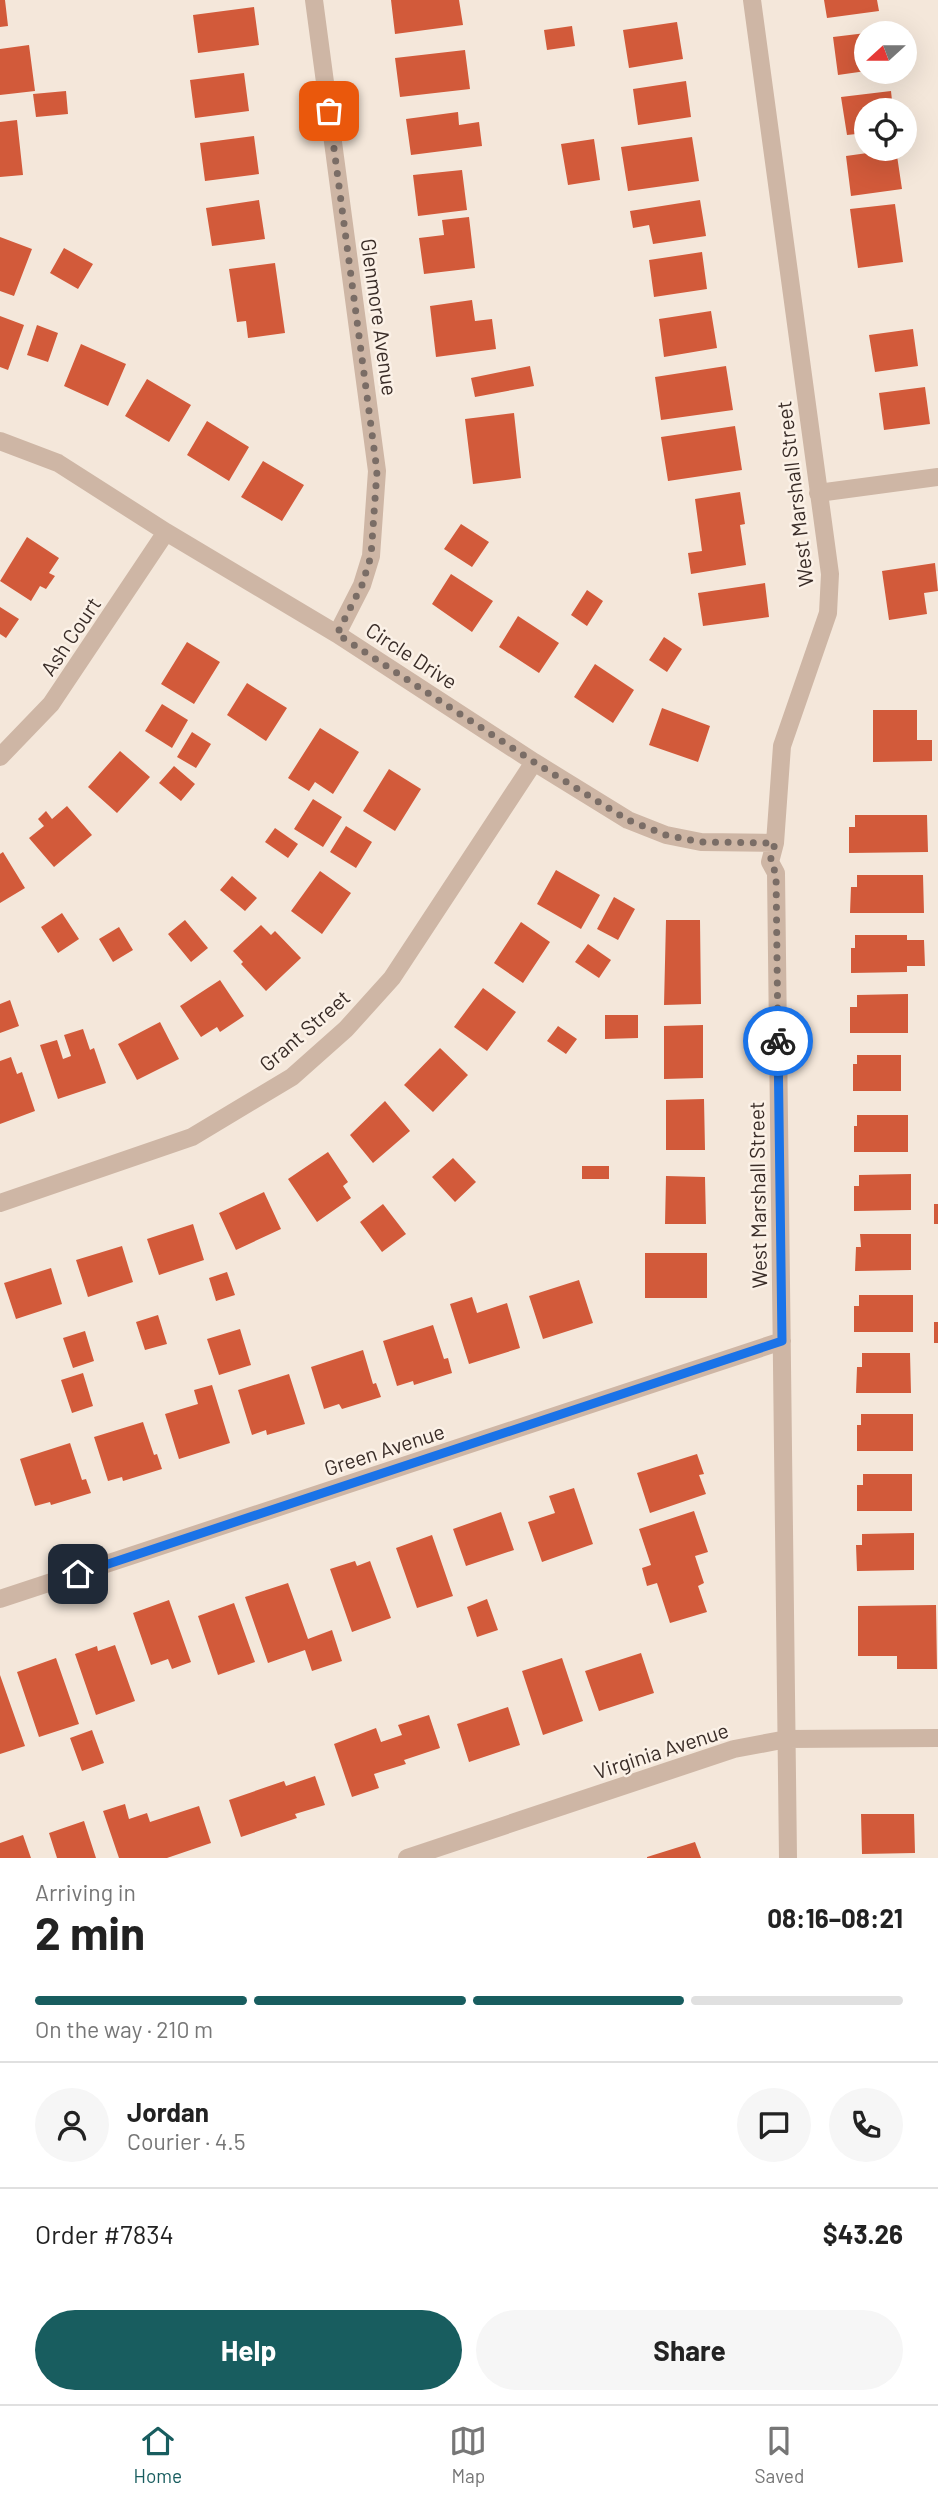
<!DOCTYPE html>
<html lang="en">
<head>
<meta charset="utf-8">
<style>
  :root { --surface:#fff; --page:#f6f6f6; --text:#222; --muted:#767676; --line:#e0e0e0; --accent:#185d5f }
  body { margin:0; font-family:Barlow,sans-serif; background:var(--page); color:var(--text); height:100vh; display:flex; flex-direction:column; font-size:26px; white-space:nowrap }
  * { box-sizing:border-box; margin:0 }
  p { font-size:23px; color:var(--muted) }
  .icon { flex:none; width:38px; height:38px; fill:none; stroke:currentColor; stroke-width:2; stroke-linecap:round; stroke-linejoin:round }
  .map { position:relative; height:1858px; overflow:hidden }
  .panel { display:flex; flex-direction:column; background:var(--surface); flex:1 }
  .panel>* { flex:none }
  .needle { width:46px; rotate:249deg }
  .fabs { position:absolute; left:854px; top:21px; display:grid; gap:14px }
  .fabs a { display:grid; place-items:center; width:63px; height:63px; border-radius:50%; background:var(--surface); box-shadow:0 7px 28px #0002; font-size:35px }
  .pin { position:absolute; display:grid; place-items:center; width:60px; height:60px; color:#fff; margin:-30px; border-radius:14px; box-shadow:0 4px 10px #0006 }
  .courier { position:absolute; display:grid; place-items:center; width:70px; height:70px; margin:-35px; border:5px solid #1a73e8; border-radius:50%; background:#fff; color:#222; box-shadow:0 2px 9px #0007 }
  .headline em { font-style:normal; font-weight:700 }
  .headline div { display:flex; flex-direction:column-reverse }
  .headline { display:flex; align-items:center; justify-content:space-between; height:119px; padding:0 35px }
  h1 { font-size:46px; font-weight:700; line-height:52px }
  .bar { display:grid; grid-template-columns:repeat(4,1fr); gap:10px 7px; align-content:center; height:84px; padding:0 35px }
  .bar i { height:9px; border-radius:5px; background:var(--line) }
  .bar .current { background:var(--accent) }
  .bar p { grid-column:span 4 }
  .line { display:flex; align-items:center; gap:18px; padding:0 35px; border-top:2px solid var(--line) }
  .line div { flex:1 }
  .round { display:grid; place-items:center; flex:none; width:74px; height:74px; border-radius:37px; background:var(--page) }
  .cta { display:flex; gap:14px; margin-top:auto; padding:14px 35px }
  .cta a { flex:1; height:80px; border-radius:42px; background:var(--accent); color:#fff; font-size:28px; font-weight:700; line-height:80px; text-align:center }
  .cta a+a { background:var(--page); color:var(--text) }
  .menu { display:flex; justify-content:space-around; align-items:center; height:98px; border-top:2px solid var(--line); background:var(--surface); font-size:19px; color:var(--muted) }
  .menu a { display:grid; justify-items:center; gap:4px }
  .menu .current { color:var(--accent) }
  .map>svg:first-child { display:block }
</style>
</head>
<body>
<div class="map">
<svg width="938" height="1858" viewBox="0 0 938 1858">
  <rect width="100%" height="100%" fill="#f4e7da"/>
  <path fill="#d25a3a" d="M0,0H5L8,26L0,27Z
    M391,0H459L463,25L395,34Z
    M824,0H877L879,11L827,18Z
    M254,7L259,45L198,53L193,15Z
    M677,22L683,59L629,68L623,30Z
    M572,26L575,46L547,50L544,30Z
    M866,33V71L838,75L833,37Z
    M29,45L35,91L0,95V49Z
    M465,50L470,89L400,97L395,58Z
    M244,73L249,111L195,118L190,80Z
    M686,81L691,117L638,125L633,89Z
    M66,91L68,114L36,117L33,94Z
    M891,91L893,110H866V133L847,135L841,97Z
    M458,112L459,125L479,122L482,146L411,155L406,119Z
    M17,120L23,175L0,177V122Z
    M254,136L259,174L205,181L200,143Z
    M692,137L699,181L628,191L621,147Z
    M594,139L600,180L568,185L561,144Z
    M896,149L902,189L851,196L846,156Z
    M462,170L467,210L418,216L413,175Z
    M259,200L265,239L212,246L206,208Z
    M700,200L706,236L653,244L649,225L633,228L630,211Z
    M895,204L903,262L858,268L850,209Z
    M469,217L475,268L424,274L419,238L444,235L442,220Z
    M0,237L32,249L14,296L0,291Z
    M64,248L93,264L78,289L50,273Z
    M702,252L707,289L654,297L649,260Z
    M275,263L285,333L248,338L246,321L237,322L229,269Z
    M472,300L475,321L492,319L496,349L436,357L430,306Z
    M711,311L717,348L664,357L659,319Z
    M0,316L24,325L8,370L0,367Z
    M37,325L58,333L48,362L27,355Z
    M913,329L918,366L875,372L869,335Z
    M81,344L126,364L108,406L64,386Z
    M530,366L534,386L475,397L471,378Z
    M726,366L733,410L661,420L655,377Z
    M147,379L191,405L169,442L125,416Z
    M925,387L930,424L884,430L879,393Z
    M514,413L521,478L473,484L465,419Z
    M207,421L249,447L229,481L187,455Z
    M735,426L742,470L668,481L661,437Z
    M263,461L304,485L282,521L241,497Z
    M740,492L745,524L740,525L746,565L691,574L688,553L702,551L695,499Z
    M461,524L489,542L472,567L444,549Z
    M27,537L59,558L49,573L55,576L46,589L40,586L31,601L0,581Z
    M935,563L938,591L924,593L927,614L889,620L882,571Z
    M451,574L493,601L472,632L432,604Z
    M765,583L769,617L703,626L698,593Z
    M587,590L603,601L587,626L571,615Z
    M0,607L19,619L6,638L0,634Z
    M518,616L559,643L539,673L499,647Z
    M664,637L682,649L667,672L649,660Z
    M187,642L220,662L194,704L161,684Z
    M595,664L634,690L613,723L574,697Z
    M247,683L287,708L266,741L227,715Z
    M162,704L188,720L172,748L145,731Z
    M662,708L710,726L698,762L649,745Z
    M873,710H917V740H932V761L873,762Z
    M320,728L359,752L333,794L315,782L309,791L288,778Z
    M192,732L211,744L196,768L177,757Z
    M120,751L150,777L117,813L88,787Z
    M174,766L195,784L181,801L159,783Z
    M389,769L421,789L395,831L363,811Z
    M313,799L342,817L323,847L294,829Z
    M67,806L92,835L54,867L29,838L44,826L38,819L46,811L52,819Z
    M855,815H927L928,852L849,853V827H855Z
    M346,826L372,842L356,868L330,852Z
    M275,828L298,844L288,858L265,842Z
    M3,852L25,888L0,903V854Z
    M556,870L600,895L581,929L537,904Z
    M320,871L351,893L322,934L291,911Z
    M857,875H923L924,913H850L851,887H857Z
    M232,876L257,898L245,911L220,890Z
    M614,897L635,909L618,940L597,929Z
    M62,913L79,939L58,953L41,927Z
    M185,920L208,948L191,962L168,934Z
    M666,920H700L701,1004L664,1005Z
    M521,922L550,942L523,983L494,963Z
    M261,925L271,935L275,931L301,958L266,991L241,964L243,962L233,951Z
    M119,927L133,950L113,962L99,939Z
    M855,935H907V940H924L925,966H907V972L851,973V948H855Z
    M588,944L611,960L599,978L575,962Z
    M220,980L244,1016L220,1032L217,1027L201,1037L180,1006Z
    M483,988L516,1012L487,1051L454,1027Z
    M908,994V1033H850V1007H857V995Z
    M10,1000L19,1026L0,1033V1004Z
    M605,1015H638V1038L605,1039Z
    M160,1022L179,1059L137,1080L118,1044Z
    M703,1025V1078L664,1079V1026Z
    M558,1026L577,1039L566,1054L547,1041Z
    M83,1029L90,1050L94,1048L106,1083L58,1099L40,1045L57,1040L63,1059L71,1056L64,1035Z
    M440,1048L468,1075L433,1112L404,1085Z
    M857,1055H901V1091H853V1064H857Z
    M11,1057L17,1074L22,1072L35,1111L0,1124V1061Z
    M704,1099L705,1150H666V1100Z
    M385,1101L410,1131L373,1163L350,1135Z
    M857,1115H908V1152H854V1126H857Z
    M328,1152L348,1182L343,1186L351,1198L317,1222L288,1179Z
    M453,1158L476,1182L455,1202L432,1177Z
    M582,1166H609V1179H582Z
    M911,1174V1210L854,1211V1186H859V1175Z
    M666,1176L705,1177L706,1224H665Z
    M264,1192L281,1229L236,1250L219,1213Z
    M383,1204L406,1234L382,1252L360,1222Z
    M934,1204H938V1224H934Z
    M193,1224L204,1260L159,1275L147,1239Z
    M860,1234H911V1270L855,1271L856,1247H861Z
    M122,1246L133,1282L88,1297L76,1260Z
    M645,1253H707V1298H645Z
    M51,1268L62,1304L16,1319L4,1283Z
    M227,1272L235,1295L216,1301L209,1278Z
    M579,1280L593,1323L543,1339L529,1296Z
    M859,1295H913V1332H854V1306H859Z
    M472,1297L477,1313L507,1303L520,1348L469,1364L450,1304Z
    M158,1315L167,1344L145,1350L136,1322Z
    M934,1322H938V1343H934Z
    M433,1325L444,1359L448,1358L452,1373L414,1385L413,1381L397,1386L383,1341Z
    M240,1329L251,1365L219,1375L207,1339Z
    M85,1331L94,1361L73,1368L63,1338Z
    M363,1350L373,1384L376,1383L381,1397L342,1409L339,1404L324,1409L311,1367Z
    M862,1353H910L911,1393H856L857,1367H862Z
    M83,1373L93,1406L72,1413L61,1380Z
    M289,1374L305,1424L267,1435L266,1430L252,1435L238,1390Z
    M212,1385L230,1443L179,1459L165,1414L198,1404L194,1390Z
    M861,1414H913V1451H857V1425H861Z
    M143,1422L154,1455L157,1454L162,1469L123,1481L122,1477L108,1481L94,1437Z
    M70,1443L82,1480L86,1479L91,1493L51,1505L50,1502L35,1506L20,1459Z
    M697,1454L704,1474L699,1475L706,1494L650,1513L637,1473Z
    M863,1474H912V1511H857V1485H863Z
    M574,1488L593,1544L542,1562L528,1522L555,1513L549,1496Z
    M694,1511L708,1552L695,1556L704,1583L698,1586L707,1612L670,1623L657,1583L647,1586L642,1568L651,1565L639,1529Z
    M501,1512L514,1550L466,1566L453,1529Z
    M914,1533V1570L857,1571L856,1545H862V1534Z
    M432,1535L453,1596L417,1608L396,1548Z
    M355,1561L357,1566L370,1561L391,1618L352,1632L330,1569Z
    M288,1583L308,1639L332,1630L342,1661L312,1671L305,1650L268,1663L245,1597Z
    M487,1599L498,1630L477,1637L467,1607Z
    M169,1600L191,1662L172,1669L168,1659L151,1665L133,1613Z
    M234,1603L255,1662L218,1675L198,1616Z
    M936,1605L937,1669H897V1656H858V1606Z
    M115,1645L135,1701L96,1715L75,1654L97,1646L98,1651Z
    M641,1653L654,1693L599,1711L585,1671Z
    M56,1658L79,1724L39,1737L17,1672Z
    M562,1658L583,1721L543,1735L522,1671Z
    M0,1675L25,1746L0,1754Z
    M508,1707L520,1745L469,1762L457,1724Z
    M429,1715L440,1748L404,1760L406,1764L374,1774L379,1788L352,1797L334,1744L376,1728L381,1742L402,1735L398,1725Z
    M92,1730L104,1763L82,1771L70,1738Z
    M315,1776L325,1805L295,1814L297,1818L241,1837L229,1800L284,1781L286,1786Z
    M125,1804L129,1819L147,1813L150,1822L199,1806L211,1843L167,1858H119L103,1811Z
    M861,1814H914L915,1853L862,1854Z
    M84,1821L96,1858H57L49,1833Z
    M23,1835L31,1858H0V1843Z
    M695,1842L701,1858H647V1857Z"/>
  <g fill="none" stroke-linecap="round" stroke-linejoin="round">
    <path stroke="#ceb6a5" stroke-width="18" d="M314,0L377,471L371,556L362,585L337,634
      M752,0L830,574L828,613L782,746L775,843L770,862L776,873L788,1858
      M0,441L58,463L166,532L337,634L534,762L628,820L666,835L701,842L775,843
      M818,493L938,477
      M0,757L51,704L166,532
      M0,1203L192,1137L292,1077L346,1029L392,978L534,762
      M0,1599L782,1341
      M407,1858L734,1749L787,1739L938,1738"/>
  </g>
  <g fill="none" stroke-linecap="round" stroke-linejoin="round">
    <path stroke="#7a6d66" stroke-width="7" stroke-dasharray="0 12.6" d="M329,111L377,471L371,556L362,585L337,634L534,762L628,820L666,835L701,842L775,843L770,862L776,873L778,1041"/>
    <path stroke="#1a73e8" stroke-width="9" d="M78,1574L782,1341L778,1041"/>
  </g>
  <g text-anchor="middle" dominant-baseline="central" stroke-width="5" stroke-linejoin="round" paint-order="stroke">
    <g font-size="21" fill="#392c27" stroke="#fbf1e7">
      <text transform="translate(380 317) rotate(82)">Glenmore Avenue</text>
      <text transform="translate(794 494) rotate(-97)">West Marshall Street</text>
      <text transform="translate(70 636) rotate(-56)">Ash Court</text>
      <text transform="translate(412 655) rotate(33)">Circle Drive</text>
      <text transform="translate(304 1030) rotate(-41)">Grant Street</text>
      <text transform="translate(757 1195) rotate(-91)">West Marshall Street</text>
      <text transform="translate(384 1449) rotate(-18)">Green Avenue</text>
      <text transform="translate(661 1750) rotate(-18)">Virginia Avenue</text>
    </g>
  </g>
</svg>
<div class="fabs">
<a><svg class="needle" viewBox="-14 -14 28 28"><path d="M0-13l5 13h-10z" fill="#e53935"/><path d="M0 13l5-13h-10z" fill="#767676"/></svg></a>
<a><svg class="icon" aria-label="locate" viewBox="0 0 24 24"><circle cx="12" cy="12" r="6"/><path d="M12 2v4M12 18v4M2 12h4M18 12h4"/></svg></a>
</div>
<div class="pin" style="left:329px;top:111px;background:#ea580c"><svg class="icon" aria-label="bag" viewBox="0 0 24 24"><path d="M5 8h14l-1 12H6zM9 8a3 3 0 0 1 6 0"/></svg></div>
<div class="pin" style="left:78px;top:1574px;background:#1f2937"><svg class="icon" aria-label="home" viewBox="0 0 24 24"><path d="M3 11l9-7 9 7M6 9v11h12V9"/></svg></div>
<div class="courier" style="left:778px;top:1041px"><svg class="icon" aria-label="bike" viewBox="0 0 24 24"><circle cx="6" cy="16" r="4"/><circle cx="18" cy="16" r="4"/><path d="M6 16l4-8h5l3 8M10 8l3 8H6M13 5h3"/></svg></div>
</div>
<section class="panel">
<div class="headline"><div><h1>2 min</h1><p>Arriving in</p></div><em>08:16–08:21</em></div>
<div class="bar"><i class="current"></i><i class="current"></i><i class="current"></i><i></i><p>On the way · 210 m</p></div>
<div class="line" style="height:126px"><a class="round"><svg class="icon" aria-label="person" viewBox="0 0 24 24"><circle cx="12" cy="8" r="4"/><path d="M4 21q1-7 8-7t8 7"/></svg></a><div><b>Jordan</b><p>Courier · 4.5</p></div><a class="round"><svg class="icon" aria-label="chat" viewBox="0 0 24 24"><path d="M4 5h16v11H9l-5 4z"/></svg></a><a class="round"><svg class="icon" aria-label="phone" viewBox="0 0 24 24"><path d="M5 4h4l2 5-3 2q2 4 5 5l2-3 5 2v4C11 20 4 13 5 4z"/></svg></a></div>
<div class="line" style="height:91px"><div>Order #7834</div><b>$43.26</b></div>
<div class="cta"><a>Help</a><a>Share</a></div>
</section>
<nav class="menu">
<a class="current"><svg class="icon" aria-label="home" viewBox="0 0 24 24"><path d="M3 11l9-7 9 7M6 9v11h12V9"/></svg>Home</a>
<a><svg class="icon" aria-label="map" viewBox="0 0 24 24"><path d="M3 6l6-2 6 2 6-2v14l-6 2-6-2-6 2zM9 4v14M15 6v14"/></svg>Map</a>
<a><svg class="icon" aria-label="saved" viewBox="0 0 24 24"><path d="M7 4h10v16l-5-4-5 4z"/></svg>Saved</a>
</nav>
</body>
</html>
